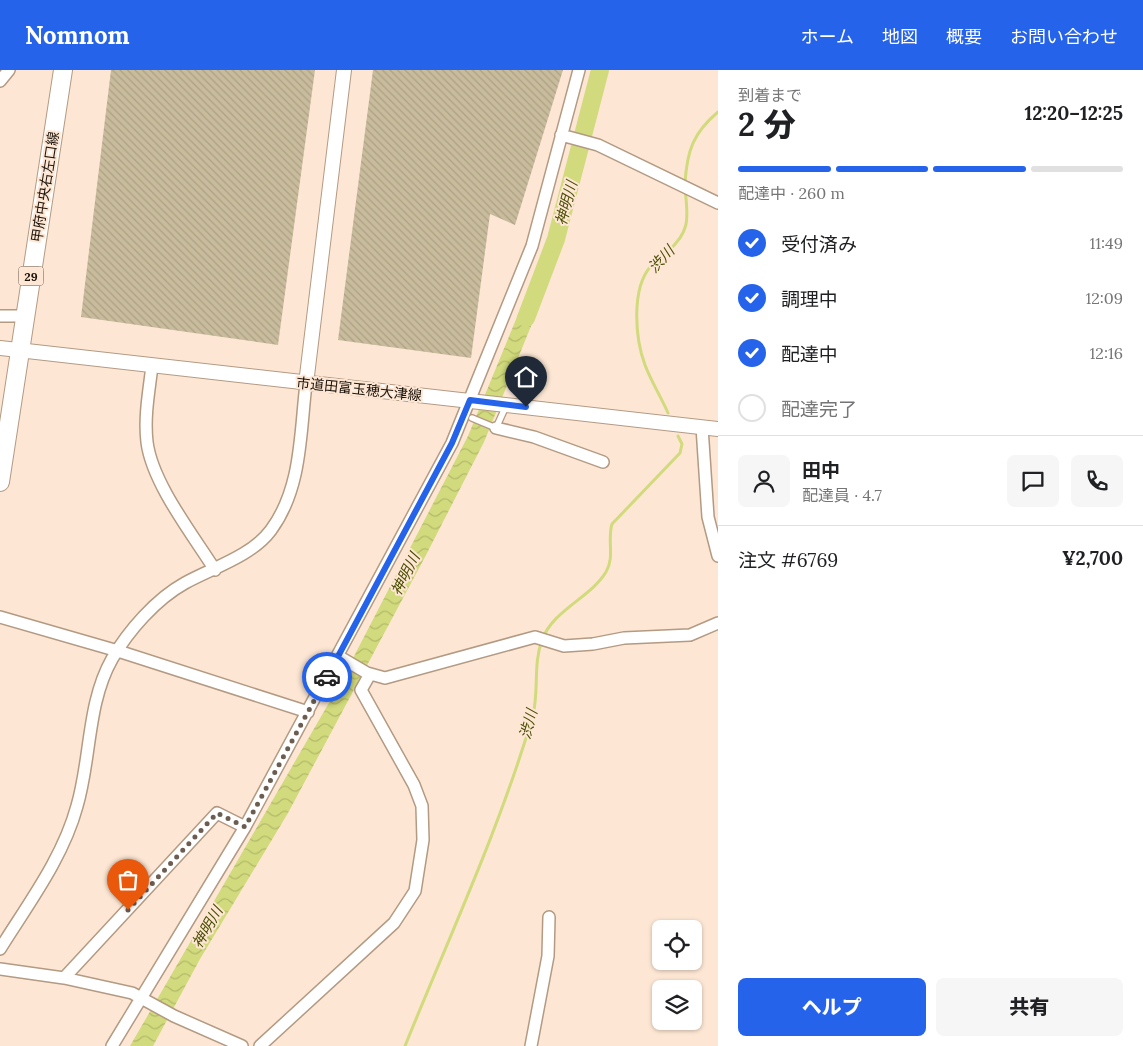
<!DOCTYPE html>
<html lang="ja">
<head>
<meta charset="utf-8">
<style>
  :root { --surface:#fff; --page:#f6f6f6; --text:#202124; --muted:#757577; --line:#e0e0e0; --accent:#2563eb }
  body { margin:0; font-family:Lora,"Noto Sans JP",serif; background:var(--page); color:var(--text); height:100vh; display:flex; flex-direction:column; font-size:19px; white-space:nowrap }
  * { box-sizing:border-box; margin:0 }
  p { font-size:16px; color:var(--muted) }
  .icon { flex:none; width:28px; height:28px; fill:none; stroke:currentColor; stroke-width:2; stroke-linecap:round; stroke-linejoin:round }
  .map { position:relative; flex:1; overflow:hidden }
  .side { display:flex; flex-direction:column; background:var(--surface); width:425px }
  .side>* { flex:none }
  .tools { position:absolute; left:652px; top:850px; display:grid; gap:10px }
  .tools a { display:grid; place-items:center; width:50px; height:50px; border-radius:8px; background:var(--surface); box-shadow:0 1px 4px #0004; font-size:25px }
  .pin { position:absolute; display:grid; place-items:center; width:42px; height:42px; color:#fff; margin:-51px -21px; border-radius:50% 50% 50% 0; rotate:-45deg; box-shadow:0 0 5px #0007 }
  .pin .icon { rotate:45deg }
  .courier { position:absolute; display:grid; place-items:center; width:50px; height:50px; margin:-25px; border:4px solid #2563eb; border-radius:50%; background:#fff; color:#222; box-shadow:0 1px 6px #0007 }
  .overview em { font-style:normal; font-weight:800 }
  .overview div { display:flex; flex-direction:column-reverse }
  .overview { display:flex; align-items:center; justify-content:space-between; height:85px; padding:0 20px }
  h1 { font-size:32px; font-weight:800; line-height:38px }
  .bar { display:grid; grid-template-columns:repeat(4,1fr); gap:8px 5px; align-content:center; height:60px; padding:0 20px }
  .bar i { height:6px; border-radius:4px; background:var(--line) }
  .bar .selected { background:var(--accent) }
  .bar p { grid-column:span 4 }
  .line { display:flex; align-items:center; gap:12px; padding:0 20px; border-top:1px solid var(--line) }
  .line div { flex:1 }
  .round { display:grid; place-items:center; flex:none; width:52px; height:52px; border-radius:8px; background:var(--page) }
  ol { padding:0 20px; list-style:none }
  li { display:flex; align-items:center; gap:15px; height:55px }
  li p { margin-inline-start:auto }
  li .icon { padding:5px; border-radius:50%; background:var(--accent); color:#fff; stroke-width:4 }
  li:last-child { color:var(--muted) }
  li i { width:28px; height:28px; border:2px solid var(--line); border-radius:50% }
  .action { display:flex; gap:10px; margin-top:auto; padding:10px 20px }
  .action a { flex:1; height:58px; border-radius:8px; background:var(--accent); color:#fff; font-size:20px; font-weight:800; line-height:58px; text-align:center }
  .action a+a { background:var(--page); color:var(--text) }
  header { display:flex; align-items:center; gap:30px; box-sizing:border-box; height:70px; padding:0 25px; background:var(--accent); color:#fff }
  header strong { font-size:24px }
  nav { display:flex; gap:28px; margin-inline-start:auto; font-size:18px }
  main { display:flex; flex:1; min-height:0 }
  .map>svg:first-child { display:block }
</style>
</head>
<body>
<header>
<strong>Nomnom</strong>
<nav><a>ホーム</a><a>地図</a><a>概要</a><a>お問い合わせ</a></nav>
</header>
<main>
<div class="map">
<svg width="718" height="976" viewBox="0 0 718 976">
  <defs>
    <pattern id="water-waves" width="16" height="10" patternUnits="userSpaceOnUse" patternTransform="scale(1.25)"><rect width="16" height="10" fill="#d1da7c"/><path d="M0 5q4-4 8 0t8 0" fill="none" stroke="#b3ba6a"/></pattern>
    <pattern id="building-back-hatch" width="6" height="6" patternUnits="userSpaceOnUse" patternTransform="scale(1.25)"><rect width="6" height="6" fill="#c9bc9d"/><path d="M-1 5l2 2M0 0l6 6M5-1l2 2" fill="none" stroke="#aca186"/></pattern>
  </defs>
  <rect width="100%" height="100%" fill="#fde7d4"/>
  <path fill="url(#water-waves)" d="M526,225L542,229L484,372L425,487L288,743L200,889L153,976H130L337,619L468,366Z"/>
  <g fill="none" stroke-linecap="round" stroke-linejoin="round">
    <path stroke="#d1da7c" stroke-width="3" d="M685,113C687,81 693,63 718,42
      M668,343C661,327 651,311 645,295C635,268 631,218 651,196C656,190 663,186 668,181C691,161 688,147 685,119
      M405,976C449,867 500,758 533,645C539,620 533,594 542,570C553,540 590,528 606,502C615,487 607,470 612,454L680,383L682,374L678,366"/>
    <path stroke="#d1da7c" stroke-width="18" d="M526,248L556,169L600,0"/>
  </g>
  <path fill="url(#building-back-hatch)" d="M111,0H315L278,275L81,247Z
    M373,0H563L515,155L490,144L471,288L338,270Z"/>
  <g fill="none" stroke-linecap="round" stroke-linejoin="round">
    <g stroke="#b39a83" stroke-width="8">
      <path id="service" d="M472,348L496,358L506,336"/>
    </g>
    <g stroke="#b39a83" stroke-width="14">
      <path id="minor" d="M0,11L9,0
        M561,65L598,75L718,133
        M0,246H25
        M152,296C149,321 144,347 147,372C152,413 193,465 215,500
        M702,357L708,447L718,486
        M496,358L534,367L603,392
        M0,547L118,581L308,642
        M338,586L367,603L385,608L535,567L564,576L593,574L624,568L690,565L718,553
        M0,879C28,834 63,788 77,736C91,689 87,633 112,589C128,561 156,529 185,513C212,498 252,486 271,460C302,418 300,363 306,314
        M0,899L64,908L132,923L174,946L242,976
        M64,908L217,743L245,757
        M112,976L245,757L452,373L532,176L579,0
        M260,976L394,853L415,821L423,770L422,736L414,715L361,620L370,604
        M531,976L548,886L549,847"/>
    </g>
    <g stroke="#b39a83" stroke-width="16">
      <path id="tertiary" d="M0,278L718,359
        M306,314L344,0"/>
    </g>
    <g stroke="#b39a83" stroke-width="20">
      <path id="primary" d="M0,412L63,0"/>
    </g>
    <use href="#service" stroke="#fff" stroke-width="5.5"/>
    <use href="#minor" stroke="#fff" stroke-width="11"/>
    <use href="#tertiary" stroke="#fff" stroke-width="14"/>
    <use href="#primary" stroke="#fff" stroke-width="18"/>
  </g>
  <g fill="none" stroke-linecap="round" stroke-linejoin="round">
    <path stroke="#6b5d51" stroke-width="5" stroke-dasharray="0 9" d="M128,840L217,743L245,757L327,607"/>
    <path stroke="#2563eb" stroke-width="6" d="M327,607L452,373L470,330L526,337"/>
  </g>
  <g text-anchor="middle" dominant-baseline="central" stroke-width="4" stroke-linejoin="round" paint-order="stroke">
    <rect fill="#fde7d4" stroke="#605347" stroke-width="1" x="18.5" y="196.5" width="25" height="19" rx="4"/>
    <g font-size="12" font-weight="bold" fill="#1c130a">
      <text x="31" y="206">29</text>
    </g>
    <g font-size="14" fill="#1c130a" stroke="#fde7d4">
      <text transform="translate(45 117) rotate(-81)">甲府中央右左口線</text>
      <text transform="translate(359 319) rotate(6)">市道田富玉穂大津線</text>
    </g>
    <g font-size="15" font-style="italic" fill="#4b4f04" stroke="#fde7d4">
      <text transform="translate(566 133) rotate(-75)">神明川</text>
      <text transform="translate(661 189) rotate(-47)">渋川</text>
      <text transform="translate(405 504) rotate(-63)">神明川</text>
      <text transform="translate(528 654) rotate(-75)">渋川</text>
      <text transform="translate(207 857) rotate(-60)">神明川</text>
    </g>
  </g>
</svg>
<div class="tools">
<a><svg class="icon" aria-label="locate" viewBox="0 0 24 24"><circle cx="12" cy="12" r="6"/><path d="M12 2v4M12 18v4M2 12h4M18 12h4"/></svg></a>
<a><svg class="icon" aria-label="layers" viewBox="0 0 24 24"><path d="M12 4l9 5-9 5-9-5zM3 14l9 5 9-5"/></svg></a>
</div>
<div class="pin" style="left:128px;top:840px;background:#ea580c"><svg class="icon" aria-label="bag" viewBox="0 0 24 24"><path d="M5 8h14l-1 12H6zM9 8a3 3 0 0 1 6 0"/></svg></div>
<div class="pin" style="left:526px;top:337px;background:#1f2937"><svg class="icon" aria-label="home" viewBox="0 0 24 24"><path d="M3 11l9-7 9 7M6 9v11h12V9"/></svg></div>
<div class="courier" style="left:327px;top:607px"><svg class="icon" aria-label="car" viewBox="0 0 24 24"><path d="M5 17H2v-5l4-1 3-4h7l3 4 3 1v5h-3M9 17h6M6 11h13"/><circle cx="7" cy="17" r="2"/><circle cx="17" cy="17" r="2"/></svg></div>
</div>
<section class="side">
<div class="overview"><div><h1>2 分</h1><p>到着まで</p></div><em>12:20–12:25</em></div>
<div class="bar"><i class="selected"></i><i class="selected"></i><i class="selected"></i><i></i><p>配達中 · 260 m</p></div>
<ol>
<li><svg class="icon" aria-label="check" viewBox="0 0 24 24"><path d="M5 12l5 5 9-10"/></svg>受付済み<p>11:49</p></li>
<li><svg class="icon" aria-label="check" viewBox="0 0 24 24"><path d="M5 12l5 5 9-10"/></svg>調理中<p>12:09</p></li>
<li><svg class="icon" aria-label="check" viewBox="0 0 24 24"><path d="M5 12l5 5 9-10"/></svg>配達中<p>12:16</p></li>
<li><i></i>配達完了</li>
</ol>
<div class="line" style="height:90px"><a class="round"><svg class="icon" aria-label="person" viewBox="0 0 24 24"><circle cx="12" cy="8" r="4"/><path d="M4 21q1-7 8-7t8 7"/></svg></a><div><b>田中</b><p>配達員 · 4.7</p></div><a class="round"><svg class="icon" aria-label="chat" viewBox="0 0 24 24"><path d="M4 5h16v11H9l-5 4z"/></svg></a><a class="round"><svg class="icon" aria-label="phone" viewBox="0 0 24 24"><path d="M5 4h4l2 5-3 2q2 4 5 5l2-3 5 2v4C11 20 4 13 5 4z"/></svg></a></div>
<div class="line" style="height:65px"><div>注文 #6769</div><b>¥2,700</b></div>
<div class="action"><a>ヘルプ</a><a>共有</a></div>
</section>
</main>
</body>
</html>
